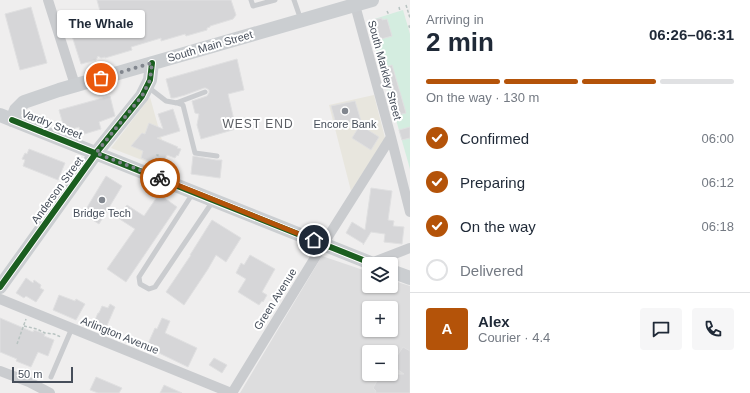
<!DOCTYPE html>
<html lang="en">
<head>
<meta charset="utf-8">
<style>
  :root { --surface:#fff; --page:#f6f6f7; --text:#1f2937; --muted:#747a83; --line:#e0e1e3; --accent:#b45309 }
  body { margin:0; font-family:Arial,sans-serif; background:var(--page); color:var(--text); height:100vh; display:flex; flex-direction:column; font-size:15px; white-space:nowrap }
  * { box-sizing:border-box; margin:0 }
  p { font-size:13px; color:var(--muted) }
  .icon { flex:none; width:22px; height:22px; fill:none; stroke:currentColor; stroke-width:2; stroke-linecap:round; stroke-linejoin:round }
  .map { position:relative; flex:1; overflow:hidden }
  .sheet { display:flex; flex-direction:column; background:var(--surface); width:340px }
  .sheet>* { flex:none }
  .buttons { position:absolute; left:362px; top:257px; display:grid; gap:8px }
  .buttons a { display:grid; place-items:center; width:36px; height:36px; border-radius:4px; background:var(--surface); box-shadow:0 1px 3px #0004; font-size:20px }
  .scale { position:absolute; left:12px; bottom:10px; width:61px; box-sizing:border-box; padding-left:4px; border:2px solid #464e5a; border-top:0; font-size:11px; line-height:14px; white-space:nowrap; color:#464e5a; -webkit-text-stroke:3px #fff; paint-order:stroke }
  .pin { position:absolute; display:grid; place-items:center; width:34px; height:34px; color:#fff; margin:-17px; border:2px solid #fff; border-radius:50%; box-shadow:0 1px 4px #0007 }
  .courier { position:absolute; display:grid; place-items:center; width:40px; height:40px; margin:-20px; border:3px solid #b45309; border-radius:50%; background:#fff; color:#222; box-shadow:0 1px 5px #0007 }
  .bubble { position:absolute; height:28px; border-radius:4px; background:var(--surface); box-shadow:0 1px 3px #0004; font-size:13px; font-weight:600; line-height:28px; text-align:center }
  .overview em { font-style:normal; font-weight:600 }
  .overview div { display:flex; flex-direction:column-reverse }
  .overview { display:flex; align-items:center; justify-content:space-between; height:68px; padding:0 16px }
  h1 { font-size:26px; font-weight:600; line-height:30px }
  .bar { display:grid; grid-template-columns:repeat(4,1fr); gap:6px 4px; align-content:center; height:48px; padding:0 16px }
  .bar i { height:5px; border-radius:3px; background:var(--line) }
  .bar .selected { background:var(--accent) }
  .bar p { grid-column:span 4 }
  .line { display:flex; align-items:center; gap:10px; padding:0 16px; border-top:1px solid var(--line) }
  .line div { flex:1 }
  .round { display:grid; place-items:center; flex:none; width:42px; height:42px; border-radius:4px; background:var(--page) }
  ol { padding:0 16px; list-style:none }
  li { display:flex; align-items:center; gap:12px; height:44px }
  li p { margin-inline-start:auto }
  li .icon { padding:4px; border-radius:50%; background:var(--accent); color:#fff; stroke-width:4 }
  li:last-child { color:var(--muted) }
  li i { width:22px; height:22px; border:2px solid var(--line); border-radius:50% }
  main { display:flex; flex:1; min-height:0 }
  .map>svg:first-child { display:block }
</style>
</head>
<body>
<main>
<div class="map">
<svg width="410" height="393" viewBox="0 0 410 393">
  <rect width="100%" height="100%" fill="#efeeee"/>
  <path fill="#e8e6de" d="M374,95L385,138L351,191L329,105Z
    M150,97L163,144L155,165L111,148Z"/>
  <path fill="#ddddde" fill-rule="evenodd" d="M322,256L369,272V286H391V280L410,286V393H240ZM369,308H391V330H369ZM369,352H391V374H369Z"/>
  <path fill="#d4ede0" d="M403,10L410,34V169L368,21Z"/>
  <path fill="#d6d6d8" stroke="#e0e0e1" d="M97,0H231L236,15L233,19L210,26V27L207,28V30L186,36L185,34L161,41V38L131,47L132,50L105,58V57L101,58L98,56L96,60L81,64L72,36L104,27V26L110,24L107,14L101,15Z
    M31,7L47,63L20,70L5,14Z
    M382,18V20L387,19L392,36L374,41L369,23L374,22L373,20Z
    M237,59L244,90L228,94L236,129L201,139L197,125L199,114L195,113L192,101L207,96L209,93V90L206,88H204L185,95L174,98H171L166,79Z
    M392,65L406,113L398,115L384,68Z
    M110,96L115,116L99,122L101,129L81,135L79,127L65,131L59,110Z
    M355,101L361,121L336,124L331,106Z
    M173,109L180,131L157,138L178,147L177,148L181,149L178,156L177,155L175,158L167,155L164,161L155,157L153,163L141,158L143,151L131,146L142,133L145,134L149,123L163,129L158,114Z
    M360,125L379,137L371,150L352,138Z
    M410,127V138L402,140L399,130Z
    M29,149L65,163L58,180L23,166L25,160L22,159L25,153L27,154Z
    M193,156L216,160H222L220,178L191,174Z
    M106,176L122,186L99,224L83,214Z
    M371,188L392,191L388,220L394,221L393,226L404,227L402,244L384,242L385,234L371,232L363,245L364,244L346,233L352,222L365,230Z
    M159,194L177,207L126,282L107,269L135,229L118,218L127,205L144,216Z
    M212,220L241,238L226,262L216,255L208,269L184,305L166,292L191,255H190Z
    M250,255L275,269L262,292L267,295L263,302L262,301L259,305L238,292L246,279L236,273L241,263L244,265Z
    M26,278L33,283L34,280L41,285L40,288L44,290L36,302L26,296L24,298L16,293Z
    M59,295L75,301L76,299L85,304L76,320L53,310Z
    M110,304L115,307L105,330L99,327L101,323L95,320L98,313H99L102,306L108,308Z
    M0,318L33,332L34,330L45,334L44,336L54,340L48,356L38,352L31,367L16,361L17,359L0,352Z
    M162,318L170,321L165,333L197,348L188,367L159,353L160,352L147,346L155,328L157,329Z
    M403,347L410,351V393H375L376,391L373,388L381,374H404L391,365Z
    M214,358L227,365L222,373L209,365Z
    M96,377L122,388L119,393H98L90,390Z
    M164,385L182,393H160Z"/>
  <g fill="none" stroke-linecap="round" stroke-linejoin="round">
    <path stroke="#b8c3c1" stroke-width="1.5" stroke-dasharray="3 2" stroke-linecap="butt" d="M406,5L410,18
      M399,7L400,11
      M387,11L389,15
      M410,26H409L410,29
      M153,165L158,155H156
      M24,326L37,329L45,333L54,334L61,337
      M17,344L26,319"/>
    <path stroke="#cacccf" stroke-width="5" d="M251,0L253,6L275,0
      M294,0L301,20
      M148,87L166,101L177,103L183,105L195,153L217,156
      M176,103L205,92
      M193,193L139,277L140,284L149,289L155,287L213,201
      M51,377L72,328"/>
    <path stroke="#cacccf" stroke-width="10" d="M48,0L75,85
      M355,5L391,137L410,212
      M371,263L410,248
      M0,299L231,393
      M0,371L29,382L50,393
      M232,393L324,243L391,137"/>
    <path stroke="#cbced1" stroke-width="14" d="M0,115L373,264
      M12,120L16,110L24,102L59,90L372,0
      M391,271L410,278
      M0,287L96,153L142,96L150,80L152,63"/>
    <g stroke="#fff" stroke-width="8">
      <path id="cycleway" d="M12,120L373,264
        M0,287L96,153L142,96L150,80L152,63"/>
    </g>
    <use href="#cycleway" stroke="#1b5e20" stroke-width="6"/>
  </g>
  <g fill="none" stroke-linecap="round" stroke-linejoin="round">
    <path stroke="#81868e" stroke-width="4" stroke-dasharray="0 7.2" d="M101,78L152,63L150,80L142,96L96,153L160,178"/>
    <path stroke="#b45309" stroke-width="5" d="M160,178L314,240"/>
  </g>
  <g fill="#81868e" stroke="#fff" stroke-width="1.5">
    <circle cx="345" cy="111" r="4"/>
    <circle cx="102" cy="200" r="4"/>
  </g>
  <g text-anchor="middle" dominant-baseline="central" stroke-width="4" stroke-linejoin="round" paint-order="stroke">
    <g font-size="11" fill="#464e5a" stroke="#fff">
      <text transform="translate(210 46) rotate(-16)">South Main Street</text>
      <text transform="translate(385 70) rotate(75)">South Markley Street</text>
      <text transform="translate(52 124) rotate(21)">Vardry Street</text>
      <text transform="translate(57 190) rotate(-54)">Anderson Street</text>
      <text transform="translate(275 299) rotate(-58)">Green Avenue</text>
      <text transform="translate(120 335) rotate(22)">Arlington Avenue</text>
    </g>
    <g font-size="11" fill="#464e5a" stroke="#fff">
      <text x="345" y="124">Encore Bank</text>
      <text x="102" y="213">Bridge Tech</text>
    </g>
    <g font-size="12" letter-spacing="1" fill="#5a5d62" stroke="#fff">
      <text x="258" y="124">WEST END</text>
    </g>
  </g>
</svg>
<div class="buttons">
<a><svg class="icon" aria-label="layers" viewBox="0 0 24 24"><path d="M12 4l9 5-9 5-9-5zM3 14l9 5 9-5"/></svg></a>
<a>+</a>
<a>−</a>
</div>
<div class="scale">50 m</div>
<div class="pin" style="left:101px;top:78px;background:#ea580c"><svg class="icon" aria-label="bag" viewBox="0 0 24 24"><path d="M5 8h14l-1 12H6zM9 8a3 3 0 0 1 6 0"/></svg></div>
<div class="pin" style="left:314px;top:240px;background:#1f2937"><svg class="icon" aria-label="home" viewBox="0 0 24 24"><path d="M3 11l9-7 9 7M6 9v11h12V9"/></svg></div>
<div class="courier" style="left:160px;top:178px"><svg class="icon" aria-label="bike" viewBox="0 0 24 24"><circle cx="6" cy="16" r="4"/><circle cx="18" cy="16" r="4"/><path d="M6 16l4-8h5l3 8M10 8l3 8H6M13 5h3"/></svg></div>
<div class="bubble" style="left:57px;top:10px;width:88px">The Whale</div>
</div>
<section class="sheet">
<div class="overview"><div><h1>2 min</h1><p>Arriving in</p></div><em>06:26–06:31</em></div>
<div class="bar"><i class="selected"></i><i class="selected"></i><i class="selected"></i><i></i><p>On the way · 130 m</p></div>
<ol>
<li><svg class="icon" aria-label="check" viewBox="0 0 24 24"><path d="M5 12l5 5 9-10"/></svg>Confirmed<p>06:00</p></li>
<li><svg class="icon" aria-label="check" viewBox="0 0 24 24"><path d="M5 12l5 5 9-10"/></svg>Preparing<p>06:12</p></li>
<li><svg class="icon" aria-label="check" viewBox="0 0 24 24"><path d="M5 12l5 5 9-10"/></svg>On the way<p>06:18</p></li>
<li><i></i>Delivered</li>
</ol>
<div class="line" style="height:72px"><b class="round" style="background:var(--accent);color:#fff">A</b><div><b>Alex</b><p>Courier · 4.4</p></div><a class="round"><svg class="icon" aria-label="chat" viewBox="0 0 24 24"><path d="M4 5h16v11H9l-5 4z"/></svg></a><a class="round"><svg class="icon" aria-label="phone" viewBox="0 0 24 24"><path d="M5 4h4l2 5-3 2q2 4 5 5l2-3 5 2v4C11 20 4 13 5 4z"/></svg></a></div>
</section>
</main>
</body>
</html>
